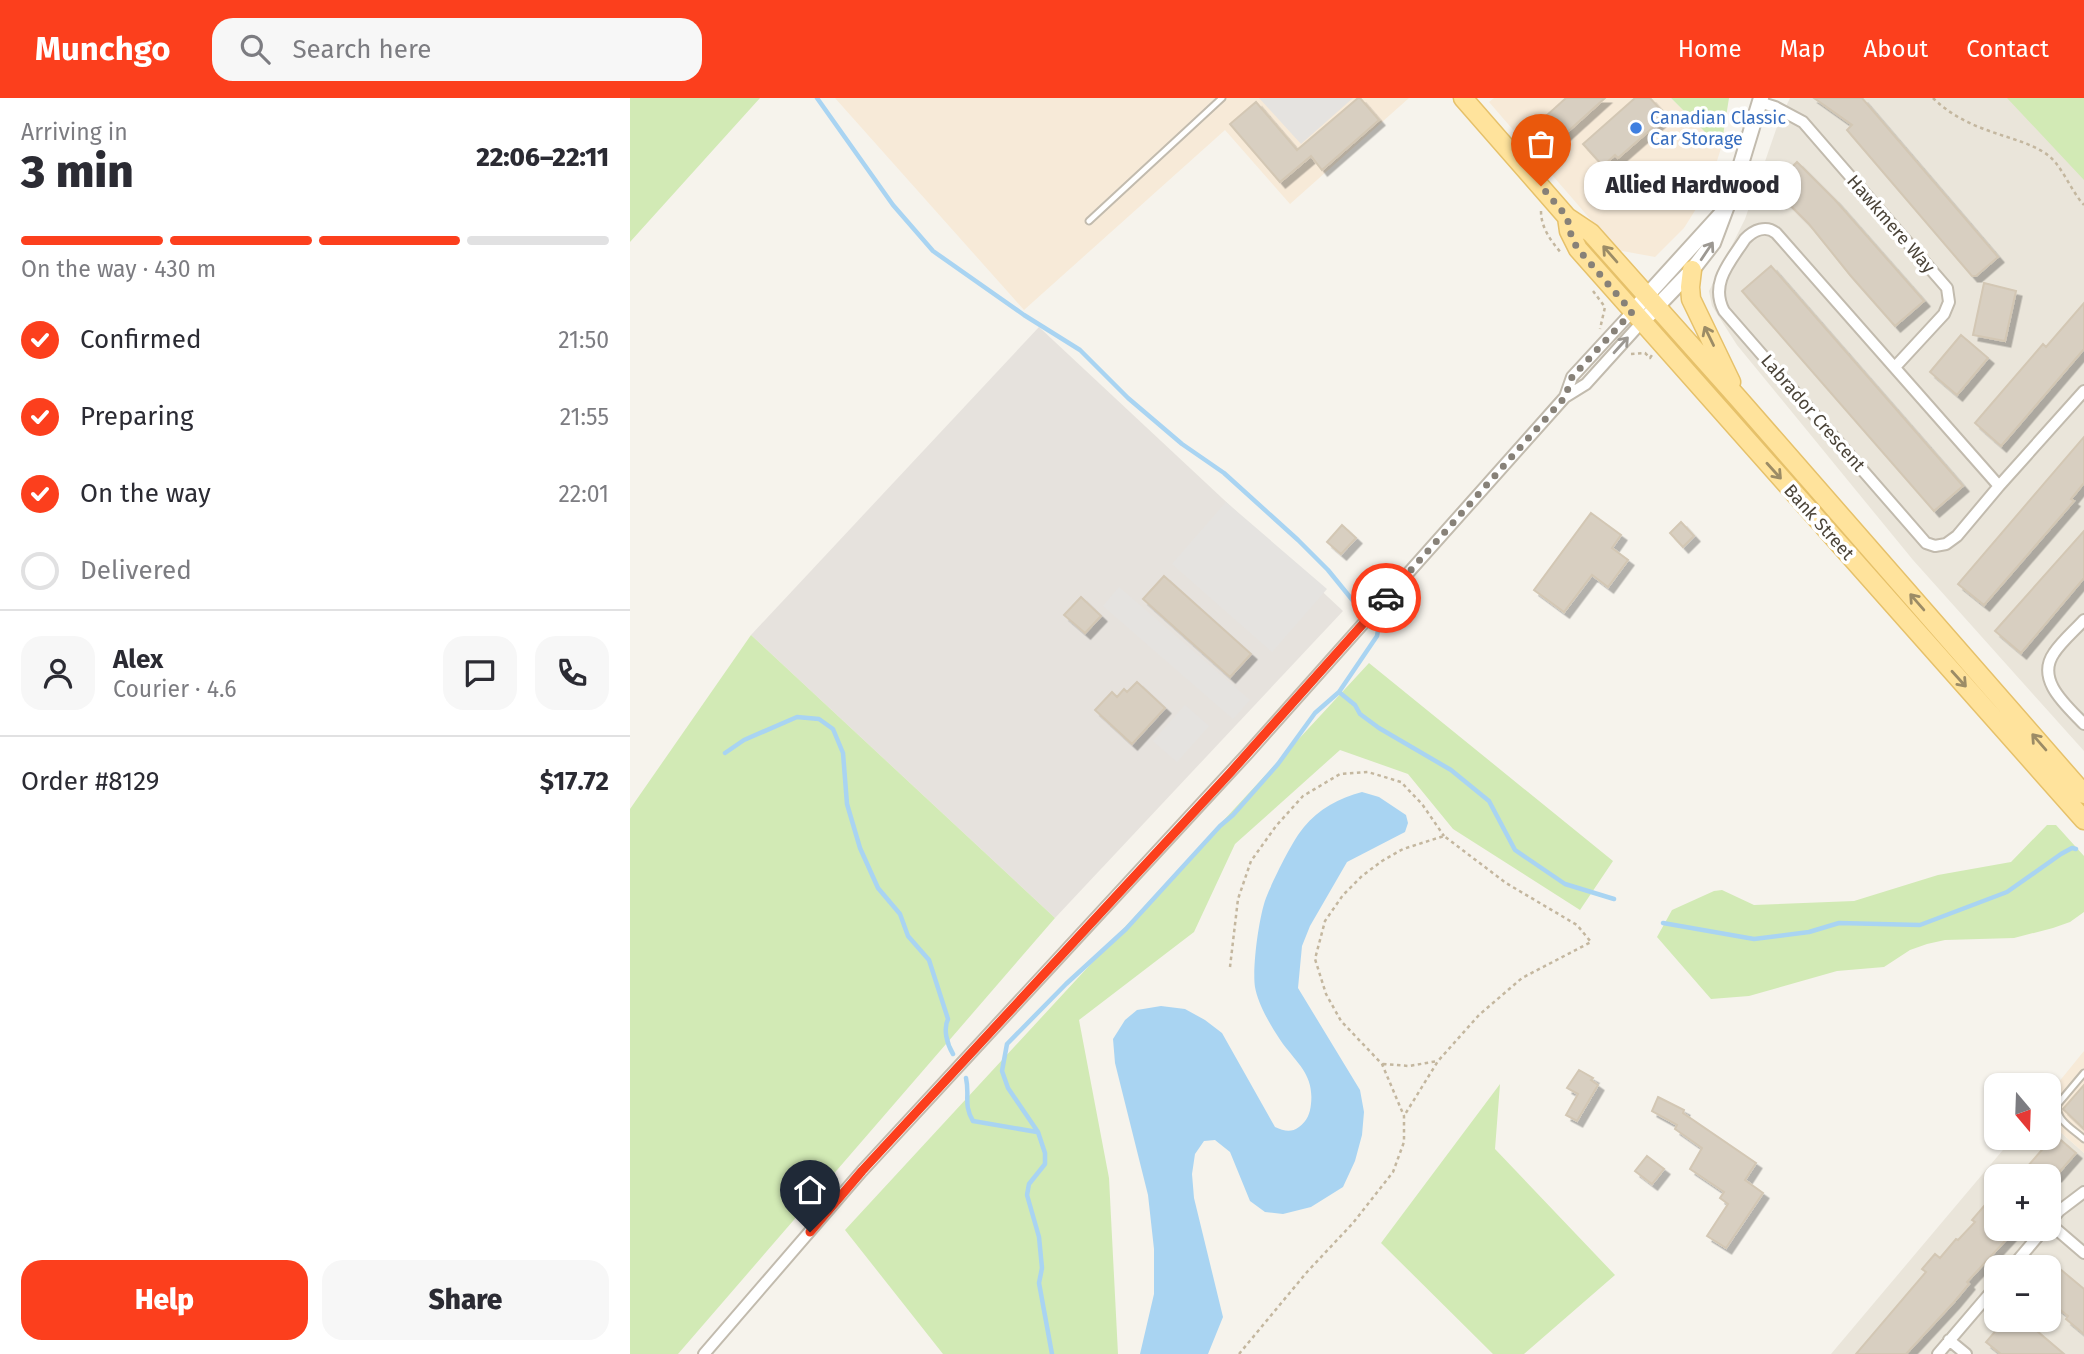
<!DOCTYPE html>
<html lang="en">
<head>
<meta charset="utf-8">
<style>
  :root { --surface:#fff; --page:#f7f7f7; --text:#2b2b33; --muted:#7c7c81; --line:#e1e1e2; --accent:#fc3f1d }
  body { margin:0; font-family:"Fira Sans",sans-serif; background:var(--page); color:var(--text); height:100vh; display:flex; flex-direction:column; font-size:26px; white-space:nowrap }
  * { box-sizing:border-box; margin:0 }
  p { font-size:23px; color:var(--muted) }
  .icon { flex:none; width:38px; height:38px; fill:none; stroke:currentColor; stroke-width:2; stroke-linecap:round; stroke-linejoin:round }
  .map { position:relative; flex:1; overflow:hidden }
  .details { display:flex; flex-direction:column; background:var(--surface); width:630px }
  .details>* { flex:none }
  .needle { width:46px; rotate:161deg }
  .buttons { position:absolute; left:1354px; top:975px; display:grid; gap:14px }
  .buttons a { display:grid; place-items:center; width:77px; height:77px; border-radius:14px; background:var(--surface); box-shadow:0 2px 5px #0004; font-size:35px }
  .pin { position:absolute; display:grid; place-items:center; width:60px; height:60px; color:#fff; margin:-72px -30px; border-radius:50% 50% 50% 0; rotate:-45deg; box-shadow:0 0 7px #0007 }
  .pin .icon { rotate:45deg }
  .courier { position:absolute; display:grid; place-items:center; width:70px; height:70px; margin:-35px; border:5px solid #fc3f1d; border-radius:50%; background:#fff; color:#222; box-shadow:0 2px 9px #0007 }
  .bubble { position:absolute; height:49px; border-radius:21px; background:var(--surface); box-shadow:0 2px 5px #0004; font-size:23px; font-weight:800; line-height:49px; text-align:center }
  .head em { font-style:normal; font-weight:800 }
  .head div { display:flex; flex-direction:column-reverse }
  .head { display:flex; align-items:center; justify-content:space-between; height:119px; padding:0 21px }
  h1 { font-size:46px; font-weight:800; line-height:52px }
  .bar { display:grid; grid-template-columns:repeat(4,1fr); gap:10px 7px; align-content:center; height:84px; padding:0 21px }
  .bar i { height:9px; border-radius:5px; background:var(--line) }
  .bar .on { background:var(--accent) }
  .bar p { grid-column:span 4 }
  .line { display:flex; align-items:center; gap:18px; padding:0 21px; border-top:2px solid var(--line) }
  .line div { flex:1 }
  .round { display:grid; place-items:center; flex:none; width:74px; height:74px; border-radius:21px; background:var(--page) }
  ol { padding:0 21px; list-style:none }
  li { display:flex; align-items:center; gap:21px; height:77px }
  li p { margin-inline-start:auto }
  li .icon { padding:7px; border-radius:50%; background:var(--accent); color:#fff; stroke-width:4 }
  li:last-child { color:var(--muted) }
  li i { width:38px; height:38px; border:4px solid var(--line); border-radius:50% }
  .cta { display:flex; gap:14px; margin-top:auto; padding:14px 21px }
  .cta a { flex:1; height:80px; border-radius:21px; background:var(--accent); color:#fff; font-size:28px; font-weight:800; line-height:80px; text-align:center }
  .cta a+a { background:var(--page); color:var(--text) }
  header { display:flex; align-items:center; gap:42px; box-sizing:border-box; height:98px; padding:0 35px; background:var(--accent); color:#fff }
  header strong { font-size:33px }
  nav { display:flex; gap:38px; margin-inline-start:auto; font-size:24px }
  .search { width:490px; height:63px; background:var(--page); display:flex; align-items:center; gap:18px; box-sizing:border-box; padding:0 24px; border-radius:21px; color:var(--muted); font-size:26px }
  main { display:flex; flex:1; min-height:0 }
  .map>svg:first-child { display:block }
</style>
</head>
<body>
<header>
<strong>Munchgo</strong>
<div class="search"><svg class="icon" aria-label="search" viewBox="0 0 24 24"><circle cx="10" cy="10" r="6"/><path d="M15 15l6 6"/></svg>Search here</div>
<nav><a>Home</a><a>Map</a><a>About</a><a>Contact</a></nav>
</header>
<main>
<section class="details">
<div class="head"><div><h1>3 min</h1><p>Arriving in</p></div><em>22:06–22:11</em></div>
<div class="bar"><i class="on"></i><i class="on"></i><i class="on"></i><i></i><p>On the way · 430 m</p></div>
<ol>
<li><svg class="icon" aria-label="check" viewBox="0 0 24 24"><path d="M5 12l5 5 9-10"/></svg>Confirmed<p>21:50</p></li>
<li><svg class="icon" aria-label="check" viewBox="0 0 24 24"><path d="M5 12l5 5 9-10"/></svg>Preparing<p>21:55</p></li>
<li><svg class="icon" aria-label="check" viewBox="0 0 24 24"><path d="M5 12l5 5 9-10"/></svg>On the way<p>22:01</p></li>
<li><i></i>Delivered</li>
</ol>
<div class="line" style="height:126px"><a class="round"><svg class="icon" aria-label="person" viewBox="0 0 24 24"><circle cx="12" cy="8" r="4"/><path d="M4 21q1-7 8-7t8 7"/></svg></a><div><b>Alex</b><p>Courier · 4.6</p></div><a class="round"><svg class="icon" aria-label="chat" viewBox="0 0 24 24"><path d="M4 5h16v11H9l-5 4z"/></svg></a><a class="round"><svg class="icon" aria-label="phone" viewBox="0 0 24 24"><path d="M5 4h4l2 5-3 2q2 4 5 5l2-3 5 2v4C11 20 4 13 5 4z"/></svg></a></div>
<div class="line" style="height:91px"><div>Order #8129</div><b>$17.72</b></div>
<div class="cta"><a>Help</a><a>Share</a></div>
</section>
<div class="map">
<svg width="1454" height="1256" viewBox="0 0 1454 1256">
  <defs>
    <filter id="shadow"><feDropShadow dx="5.5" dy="5.5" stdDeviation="0" flood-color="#0004"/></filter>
  </defs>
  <rect width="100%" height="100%" fill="#f6f3ec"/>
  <path fill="#eae5da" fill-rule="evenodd" d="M1160,0H1454V653L1283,462L1107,247L1082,208L1079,193L1115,121L1149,23Z
    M1419,1024L1454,1055V1256H1201L1383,1040H1419ZM1367,1078H1419V1130H1367ZM1367,1169H1419V1222H1367Z"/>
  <path fill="#f7ead8" d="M205,0H779L660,106L595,32L394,212Z
    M864,0H1041L1091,50L1078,92L1054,130L1025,159L987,152L859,4Z
    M1454,953V1055L1419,1024V996Z"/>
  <path fill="#e6e2dd" d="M409,229L713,513L425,820L121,537Z"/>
  <path fill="#d2eab5" d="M0,0H130L0,144Z
    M1041,0H1099L1091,50Z
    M1377,0H1454V82Z
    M121,537L425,820L48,1256H0V711Z
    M739,565L983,763L950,812L823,731L778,676L710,652L605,746L564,834L449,922L479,1080L488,1256H313L215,1132Z
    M1417,727H1426L1454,758V814L1440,824L1423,830L1384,840L1315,842L1297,846L1280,852L1254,869L1207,873L1119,898L1081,901L1027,839L1042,812L1084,793L1092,792L1124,807L1224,803L1308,777L1381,764Z
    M870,986L865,1051L985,1177L894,1256H863L751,1145Z"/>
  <path fill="#e5e3e0" d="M629,0H723L671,46Z
    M596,404L697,491L642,554L542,466Z
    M489,489L620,602L603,621L473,508Z
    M555,607L579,628L547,664L523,643Z"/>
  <path fill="#a9d4f2" d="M732,694L749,699L776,717L778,725L775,734L717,764L680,828L672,848L668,890L730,992L734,1014L732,1037L725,1063L713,1089L681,1109L653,1116L635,1114L620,1103L600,1054L585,1042L574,1043L565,1056L562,1076L564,1100L593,1219L578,1256H510L524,1196V1151L518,1097L485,965L483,941L495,922L507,912L531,908L555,911L575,922L592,935L645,1029C654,1033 661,1035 669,1029C677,1023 680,1016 681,1006C684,978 669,967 653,946C643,932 628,907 625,889C622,870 629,818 636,800C643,782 662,743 674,729C689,711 709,700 732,694Z"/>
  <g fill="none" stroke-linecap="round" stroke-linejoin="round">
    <path stroke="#a9d4f2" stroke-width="4.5" d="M187,0L263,107L303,153L394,217L450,252L498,300L552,346L594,375L668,442L698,472L724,504
      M709,594L725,607L730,616L749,630L821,672L859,703L885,752L935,786L984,801
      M95,655L114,642L167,619L189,621L203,631L213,655L217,706L230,750L248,790L270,816L278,838L299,862L318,921C313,931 317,946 323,956
      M1033,825L1124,841L1179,834L1209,825L1290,827L1377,794L1431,756L1442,750L1446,751
      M336,980C340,998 333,1006 343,1023L407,1034
      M422,1256L409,1185L412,1170L409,1139L397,1097L399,1086L415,1066V1055L408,1034L378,990L372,973L377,946L436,886L496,831L590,728L603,717L648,666L685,615L709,594L747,538L749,527"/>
  </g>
  <path fill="#d8cfc1" stroke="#d3c7b4" stroke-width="2" filter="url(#shadow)" d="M728,0H730L749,22L692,72L681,58L650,84L600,26L626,4L667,52Z
    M936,0H975L934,37L916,18Z
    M1005,0H1020L1036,18L988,60L985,57L973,68L953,46Z
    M1184,0H1232L1368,159L1346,178H1342L1217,32L1222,27Z
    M1167,64L1205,102L1294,203L1265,228L1220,177L1179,126L1142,89Z
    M1141,168L1333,388L1304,413L1112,193Z
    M1354,185L1386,193L1375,243L1343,237Z
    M1454,205V251L1371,348L1345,325L1413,246L1416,249Z
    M1331,237L1358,260L1327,297L1300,274Z
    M1454,339V385L1441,401L1444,403L1354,507L1328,486Z
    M961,415L991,437L982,450L998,462L978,489L962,477L934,514L904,492Z
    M1051,424L1064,438L1053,449L1040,435Z
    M712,427L726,440L711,456L697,444Z
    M1454,433V480L1391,555L1365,533Z
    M534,478L621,556L600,579L513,501Z
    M451,499L471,518L455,535L434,517Z
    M507,584L535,610L502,646L465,612L482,594L487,599L494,591L497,594Z
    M949,972L963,980L961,982L968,987L947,1023L936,1017L948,996L937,990Z
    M1454,987V1031L1433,1011Z
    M1028,999L1054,1012L1053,1015L1126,1065L1115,1082L1133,1095L1096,1150L1077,1138L1098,1106L1090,1100L1094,1094L1060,1071L1072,1050L1045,1031L1047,1027L1022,1013Z
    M1425,1037L1446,1055L1426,1078H1389Z
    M1017,1058L1034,1071L1022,1086L1005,1073Z
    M1367,1093V1130H1387L1337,1184L1339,1186L1324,1204L1276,1256H1226L1296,1174L1292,1171L1305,1156L1310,1160L1326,1141L1328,1142L1345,1124L1342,1122Z
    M1424,1166L1454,1191V1236L1436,1221L1438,1218L1419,1203V1171Z
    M1375,1222H1394L1434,1256H1371L1356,1244Z"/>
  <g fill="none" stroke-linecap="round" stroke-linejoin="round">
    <g stroke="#c2bbae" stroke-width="9">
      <path id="service" d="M459,123L592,0
        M1454,975L1428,1006C1424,1021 1443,1031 1454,1041"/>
    </g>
    <g stroke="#c2bbae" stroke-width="14">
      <path id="minor" d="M1129,4L1145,9L1173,24L1317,190L1319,204L1314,216L1265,269
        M935,299L942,279L1002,214
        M1369,388L1146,135C1136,127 1124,132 1115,141C1101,163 1079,185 1094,213L1296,445L1305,448L1316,446L1327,438L1369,388L1454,293
        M1454,522C1444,533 1432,543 1424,555C1405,582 1437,608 1454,626
        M1419,1125L1429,1113L1454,1094
        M1419,1125L1454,1155
        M1382,1169L1415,1130
        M1319,1242L1336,1256
        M74,1256L232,1073L618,655L935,299L956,286L1012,224
        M1308,1256L1367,1187"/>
    </g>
    <g stroke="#c2bbae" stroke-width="18">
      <path id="tertiary" d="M1002,214L1092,115
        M1012,224L1062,172L1083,145L1104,89L1131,0"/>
    </g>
    <g stroke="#e6c16a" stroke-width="21">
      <path id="primary" d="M833,0L937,119L961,135L1108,300L1454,696
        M937,119L939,133L948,151L1454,722
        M1062,172L1060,189L1061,201L1101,284"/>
    </g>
    <path stroke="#c4b79f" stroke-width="2.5" stroke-dasharray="3.5 3.5" stroke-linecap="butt" d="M1303,0C1317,14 1335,24 1354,31C1374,39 1396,43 1415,55C1432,66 1440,92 1454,107
      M911,113C911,130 921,143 932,156
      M963,193L975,209L970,231
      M1001,256L1015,255L1020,260L1022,257
      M600,869L608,801L621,763L646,728L673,698L710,676L738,674L771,684L792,706L814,738
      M753,966L779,968L808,963
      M609,1256L677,1174L723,1125L763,1074L774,1044V1018L752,966L711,923L696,896L685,861L695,823L713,797L732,778L752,763L773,751L814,738L876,785L947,827L961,844L892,880L849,917L808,963L774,1018"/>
    <use href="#service" stroke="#fff" stroke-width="5"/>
    <use href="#minor" stroke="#fff" stroke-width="10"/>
    <use href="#tertiary" stroke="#fff" stroke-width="14"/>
    <use href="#primary" stroke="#ffe39c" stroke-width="18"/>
  </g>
  <defs><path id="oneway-shaft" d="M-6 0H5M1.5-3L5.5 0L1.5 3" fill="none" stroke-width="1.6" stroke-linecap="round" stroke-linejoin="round" transform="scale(1.75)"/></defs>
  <g stroke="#9c9892">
    <use href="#oneway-shaft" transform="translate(1077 153) rotate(-56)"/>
    <use href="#oneway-shaft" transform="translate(991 247) rotate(-48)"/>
  </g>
  <g stroke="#9c8c66">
    <use href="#oneway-shaft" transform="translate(980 156) rotate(-131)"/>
    <use href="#oneway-shaft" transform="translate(1079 238) rotate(-116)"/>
    <use href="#oneway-shaft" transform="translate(1144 373) rotate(48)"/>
    <use href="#oneway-shaft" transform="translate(1287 504) rotate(-131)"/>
    <use href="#oneway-shaft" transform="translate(1329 581) rotate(48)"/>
    <use href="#oneway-shaft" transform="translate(1409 644) rotate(-131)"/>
  </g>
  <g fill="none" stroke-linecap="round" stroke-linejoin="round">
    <path stroke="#878178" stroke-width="7" stroke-dasharray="0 12.6" d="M756,500L935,299L942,279L1002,214L948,151L942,141L937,119L911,88"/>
    <path stroke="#fc3f1d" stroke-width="9" d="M180,1134L232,1073L600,675L756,500"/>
  </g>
  <circle fill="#3f7fe0" stroke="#fff" stroke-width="2.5" cx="1006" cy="30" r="7"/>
  <g text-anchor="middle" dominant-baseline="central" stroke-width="7" stroke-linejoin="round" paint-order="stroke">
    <g font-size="18" fill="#366cbe" stroke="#fff" text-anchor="start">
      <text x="1020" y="20">Canadian Classic<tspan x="1020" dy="21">Car Storage</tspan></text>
    </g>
    <g font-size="18" fill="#4b4439" stroke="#fff">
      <text transform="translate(1261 126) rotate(49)">Hawkmere Way</text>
      <text transform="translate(1183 315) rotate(49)">Labrador Crescent</text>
      <text transform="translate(1189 424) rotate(48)">Bank Street</text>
    </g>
  </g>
</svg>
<div class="buttons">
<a><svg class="needle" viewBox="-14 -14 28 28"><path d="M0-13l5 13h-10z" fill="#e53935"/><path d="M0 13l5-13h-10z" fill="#7c7c81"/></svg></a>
<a>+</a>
<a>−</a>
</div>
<div class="pin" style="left:911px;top:88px;background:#ea580c"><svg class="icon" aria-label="bag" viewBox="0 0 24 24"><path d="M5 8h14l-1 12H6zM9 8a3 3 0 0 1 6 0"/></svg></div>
<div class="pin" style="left:180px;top:1134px;background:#1f2937"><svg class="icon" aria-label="home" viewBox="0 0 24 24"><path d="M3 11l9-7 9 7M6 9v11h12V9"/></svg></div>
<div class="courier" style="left:756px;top:500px"><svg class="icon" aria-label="car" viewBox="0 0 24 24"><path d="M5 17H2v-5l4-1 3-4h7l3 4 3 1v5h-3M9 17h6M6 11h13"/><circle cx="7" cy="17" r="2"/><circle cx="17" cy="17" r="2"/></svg></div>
<div class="bubble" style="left:954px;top:63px;width:217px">Allied Hardwood</div>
</div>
</main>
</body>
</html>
